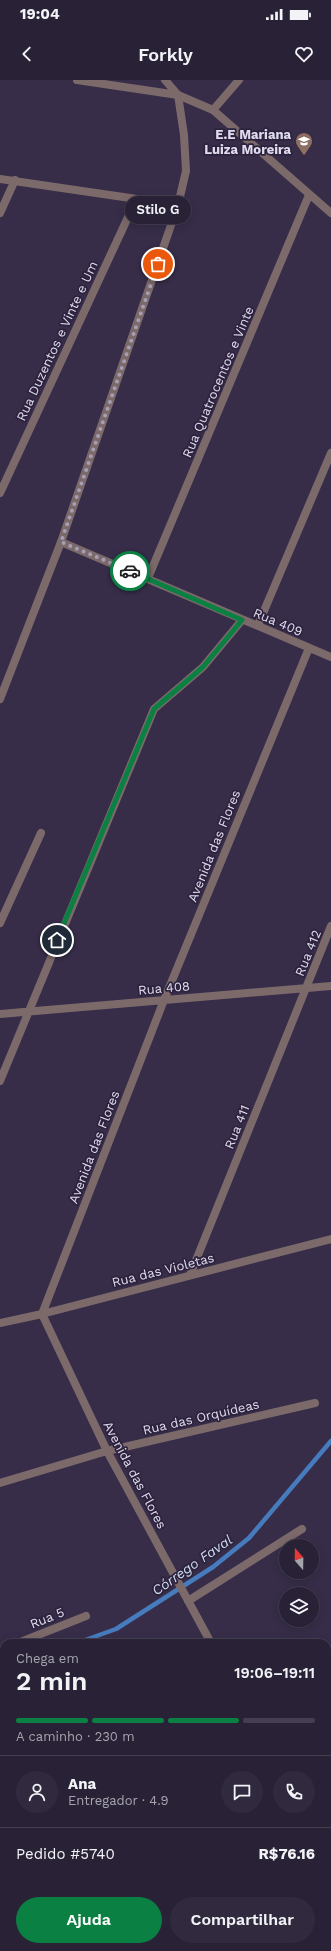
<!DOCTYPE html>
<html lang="pt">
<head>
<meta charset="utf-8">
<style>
  :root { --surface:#292237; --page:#312a3f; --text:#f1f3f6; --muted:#a5a4ad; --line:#453f52; --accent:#0b8043 }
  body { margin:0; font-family:"Work Sans",sans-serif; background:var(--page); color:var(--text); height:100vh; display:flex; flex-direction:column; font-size:15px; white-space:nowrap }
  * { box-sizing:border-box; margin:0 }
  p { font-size:13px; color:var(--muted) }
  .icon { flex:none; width:22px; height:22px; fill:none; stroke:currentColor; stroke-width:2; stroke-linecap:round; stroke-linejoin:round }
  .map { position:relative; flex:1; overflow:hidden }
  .sheet { position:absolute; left:0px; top:1559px; width:331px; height:312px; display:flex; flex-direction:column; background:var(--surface); border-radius:12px 12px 0 0; box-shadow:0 2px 10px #0003,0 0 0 1px var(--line) }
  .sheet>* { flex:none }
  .needle { width:26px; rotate:340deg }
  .buttons { position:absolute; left:279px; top:1459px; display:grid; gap:8px }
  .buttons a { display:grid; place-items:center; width:40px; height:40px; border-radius:50%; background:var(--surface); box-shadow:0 2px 10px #0003,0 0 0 1px var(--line); font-size:20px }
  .pin { position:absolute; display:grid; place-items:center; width:34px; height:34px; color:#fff; margin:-17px; border:2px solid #fff; border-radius:50%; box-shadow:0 1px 4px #0007 }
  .courier { position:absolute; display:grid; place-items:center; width:40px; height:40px; margin:-20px; border:3px solid #0b8043; border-radius:50%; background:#fff; color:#222; box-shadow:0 1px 5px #0007 }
  .bubble { position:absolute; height:28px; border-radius:14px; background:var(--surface); box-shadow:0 2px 10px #0003,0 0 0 1px var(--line); font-size:13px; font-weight:600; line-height:28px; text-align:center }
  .overview em { font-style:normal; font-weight:600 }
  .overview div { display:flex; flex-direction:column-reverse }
  .overview { display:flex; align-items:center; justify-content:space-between; height:68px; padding:0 16px }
  h1 { font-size:26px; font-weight:600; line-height:30px }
  .bar { display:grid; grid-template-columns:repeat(4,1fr); gap:6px 4px; align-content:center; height:48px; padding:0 16px }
  .bar i { height:5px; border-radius:3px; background:var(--line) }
  .bar .active { background:var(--accent) }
  .bar p { grid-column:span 4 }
  .line { display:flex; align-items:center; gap:10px; padding:0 16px; border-top:1px solid var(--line) }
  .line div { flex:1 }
  .round { display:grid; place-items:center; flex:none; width:42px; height:42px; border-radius:21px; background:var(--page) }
  .action { display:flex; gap:8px; margin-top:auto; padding:8px 16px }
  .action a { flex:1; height:46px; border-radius:24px; background:var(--accent); color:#fff; font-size:16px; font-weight:600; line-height:46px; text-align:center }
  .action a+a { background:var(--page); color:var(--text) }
  .status { display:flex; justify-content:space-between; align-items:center; height:28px; padding:0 20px; background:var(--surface); direction:ltr }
  .status svg { height:11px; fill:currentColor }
  header { display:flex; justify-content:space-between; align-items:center; height:52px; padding:0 16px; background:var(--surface); font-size:18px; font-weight:600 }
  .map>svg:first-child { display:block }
</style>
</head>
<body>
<div class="status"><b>19:04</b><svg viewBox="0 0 49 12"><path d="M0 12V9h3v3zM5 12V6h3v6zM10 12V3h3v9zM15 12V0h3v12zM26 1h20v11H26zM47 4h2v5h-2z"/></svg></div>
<header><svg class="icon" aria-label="back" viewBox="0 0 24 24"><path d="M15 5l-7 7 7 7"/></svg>Forkly<svg class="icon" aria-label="heart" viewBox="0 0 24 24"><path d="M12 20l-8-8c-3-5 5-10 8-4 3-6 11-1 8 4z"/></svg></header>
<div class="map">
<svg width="331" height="1871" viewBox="0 0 331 1871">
  <rect width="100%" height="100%" fill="#372d49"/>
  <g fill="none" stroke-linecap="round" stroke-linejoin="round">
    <path stroke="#467cbd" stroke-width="4.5" d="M77,1563L116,1549L213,1487L249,1458L331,1361
      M0,1602L4,1600"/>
    <path stroke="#7c6a6b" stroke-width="8" d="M77,0L178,15
      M213,30L239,0
      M0,99L178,125
      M0,133L15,100
      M0,413L136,120
      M61,462L331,577
      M148,498L309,115
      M258,545L331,373
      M0,843L41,753
      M0,934L331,906
      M0,1001L154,629L203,587L242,540
      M190,1195L331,846
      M0,1243L42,1234L331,1159
      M0,1403L107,1371L315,1323
      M188,1521L302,1449
      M18,1563L86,1536
      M211,1563L107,1371L42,1234L164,920L309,568
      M0,1570L4,1569
      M327,1595L331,1592
      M0,1638L4,1644
      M327,1773L331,1774
      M0,1800L4,1798
      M194,1867L208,1871
      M99,1871L100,1867"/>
    <path stroke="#7c6a6b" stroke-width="8" d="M178,15L213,30L331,133
      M0,619L61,462L178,125L186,91L184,55L178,15L165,0"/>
  </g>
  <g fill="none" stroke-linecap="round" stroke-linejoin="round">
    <path stroke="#a59eb4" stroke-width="4" stroke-dasharray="0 7.2" d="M130,491L61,462L158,184"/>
    <path stroke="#0b8043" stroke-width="5" d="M57,860L154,629L203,587L242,540L130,491"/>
  </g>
  <defs>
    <g id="school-pin" transform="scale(0.9)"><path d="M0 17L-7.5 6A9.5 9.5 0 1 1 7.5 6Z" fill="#8d6e63" stroke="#2d233e"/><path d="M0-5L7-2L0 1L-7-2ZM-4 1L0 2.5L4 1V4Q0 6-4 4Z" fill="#fff"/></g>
  </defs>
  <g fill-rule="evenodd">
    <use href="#school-pin" x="304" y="61"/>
  </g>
  <g text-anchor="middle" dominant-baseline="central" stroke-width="3.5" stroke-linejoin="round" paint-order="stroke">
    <g font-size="13" font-weight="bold" fill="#e0dbed" stroke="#2d233e" text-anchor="end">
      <text x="291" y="54">E.E Mariana<tspan x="291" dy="15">Luiza Moreira</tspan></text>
    </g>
    <g font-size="13" fill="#e0dbed" stroke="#2d233e">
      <text transform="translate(57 261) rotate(-65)">Rua Duzentos e Vinte e Um</text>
      <text transform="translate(218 302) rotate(-67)">Rua Quatrocentos e Vinte</text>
      <text transform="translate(278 542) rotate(23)">Rua 409</text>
      <text transform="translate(214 766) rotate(-68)">Avenida das Flores</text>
      <text transform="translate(308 873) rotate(-68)">Rua 412</text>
      <text transform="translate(164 908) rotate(-5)">Rua 408</text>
      <text transform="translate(237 1047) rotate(-68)">Rua 411</text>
      <text transform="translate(94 1067) rotate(-69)">Avenida das Flores</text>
      <text transform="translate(163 1190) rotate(-14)">Rua das Violetas</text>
      <text transform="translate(201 1337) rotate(-13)">Rua das Orquídeas</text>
      <text transform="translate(135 1395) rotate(62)">Avenida das Flores</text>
      <text transform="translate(47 1538) rotate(-22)">Rua 5</text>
    </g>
    <g font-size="14" font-style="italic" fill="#d0def0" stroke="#2d233e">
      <text transform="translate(192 1485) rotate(-35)">Córrego Faval</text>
    </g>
  </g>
</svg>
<div class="buttons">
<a><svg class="needle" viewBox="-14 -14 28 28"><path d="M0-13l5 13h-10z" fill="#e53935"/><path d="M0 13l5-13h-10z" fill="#a5a4ad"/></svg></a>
<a><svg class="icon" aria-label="layers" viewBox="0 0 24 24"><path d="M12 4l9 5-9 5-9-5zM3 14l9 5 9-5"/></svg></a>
</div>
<div class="pin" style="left:158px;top:184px;background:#ea580c"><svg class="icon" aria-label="bag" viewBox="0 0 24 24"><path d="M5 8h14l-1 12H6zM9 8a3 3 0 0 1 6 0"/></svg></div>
<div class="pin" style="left:57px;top:860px;background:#1f2937"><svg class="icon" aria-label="home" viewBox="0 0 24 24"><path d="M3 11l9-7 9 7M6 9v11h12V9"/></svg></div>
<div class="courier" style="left:130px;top:491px"><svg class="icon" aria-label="car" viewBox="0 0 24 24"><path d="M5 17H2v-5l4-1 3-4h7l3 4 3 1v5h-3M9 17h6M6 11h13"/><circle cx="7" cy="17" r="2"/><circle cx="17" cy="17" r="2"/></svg></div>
<div class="bubble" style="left:125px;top:116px;width:66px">Stilo G</div>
<section class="sheet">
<div class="overview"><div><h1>2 min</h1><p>Chega em</p></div><em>19:06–19:11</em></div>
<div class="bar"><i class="active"></i><i class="active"></i><i class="active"></i><i></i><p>A caminho · 230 m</p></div>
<div class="line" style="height:72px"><a class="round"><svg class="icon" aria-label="person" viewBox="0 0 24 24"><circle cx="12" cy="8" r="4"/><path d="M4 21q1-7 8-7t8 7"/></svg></a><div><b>Ana</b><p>Entregador · 4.9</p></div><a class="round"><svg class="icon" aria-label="chat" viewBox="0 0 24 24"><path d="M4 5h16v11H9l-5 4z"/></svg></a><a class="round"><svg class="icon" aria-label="phone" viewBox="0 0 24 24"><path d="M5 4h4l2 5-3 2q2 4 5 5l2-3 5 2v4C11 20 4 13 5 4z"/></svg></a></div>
<div class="line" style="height:52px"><div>Pedido #5740</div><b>R$76.16</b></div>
<div class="action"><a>Ajuda</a><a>Compartilhar</a></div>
</section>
</div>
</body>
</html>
